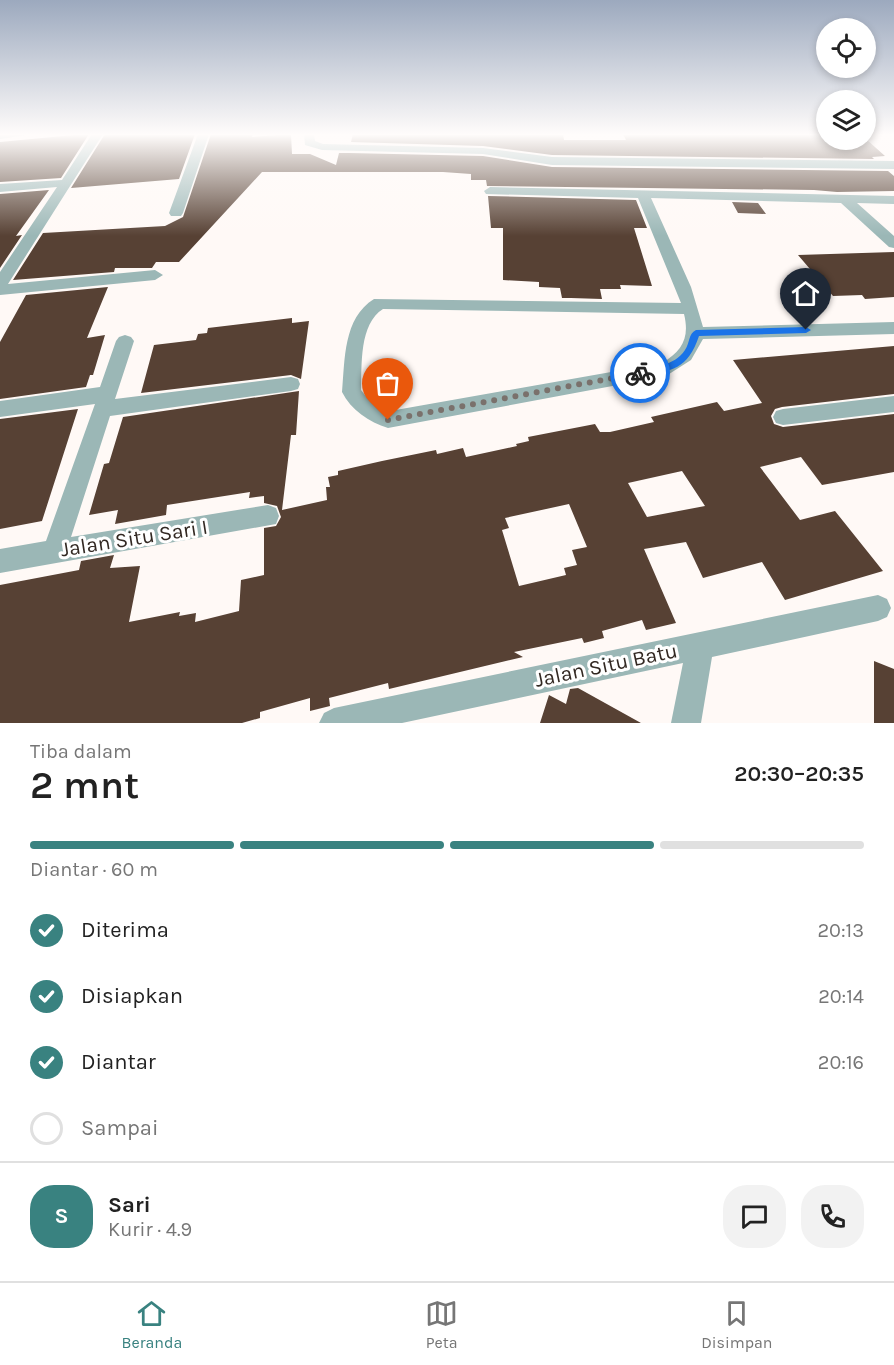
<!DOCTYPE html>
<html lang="id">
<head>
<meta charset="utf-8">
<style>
  :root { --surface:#fff; --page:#f2f2f2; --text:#222; --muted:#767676; --line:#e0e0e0; --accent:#398280 }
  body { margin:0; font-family:Karla,sans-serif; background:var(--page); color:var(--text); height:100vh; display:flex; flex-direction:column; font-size:22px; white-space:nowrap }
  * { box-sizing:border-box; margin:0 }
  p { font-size:20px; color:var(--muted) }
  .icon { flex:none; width:33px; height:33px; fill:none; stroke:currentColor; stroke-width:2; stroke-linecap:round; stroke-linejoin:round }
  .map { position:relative; height:723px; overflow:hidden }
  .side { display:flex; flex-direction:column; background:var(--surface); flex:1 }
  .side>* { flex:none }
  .tools { position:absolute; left:816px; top:18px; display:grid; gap:12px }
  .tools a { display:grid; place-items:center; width:60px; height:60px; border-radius:50%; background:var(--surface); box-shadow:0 3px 9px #0003; font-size:30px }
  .pin { position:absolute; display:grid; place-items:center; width:51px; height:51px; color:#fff; margin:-62px -26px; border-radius:50% 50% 50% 0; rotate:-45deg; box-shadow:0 0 6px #0007 }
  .pin .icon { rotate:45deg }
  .courier { position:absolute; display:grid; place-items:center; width:60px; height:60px; margin:-30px; border:4px solid #1a73e8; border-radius:50%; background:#fff; color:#222; box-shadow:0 2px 8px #0007 }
  .headline em { font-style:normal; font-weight:600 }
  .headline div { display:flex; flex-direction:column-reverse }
  .headline { display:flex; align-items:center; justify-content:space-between; height:102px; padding:0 30px }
  h1 { font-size:39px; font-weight:600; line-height:45px }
  .bar { display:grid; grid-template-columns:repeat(4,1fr); gap:9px 6px; align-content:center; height:72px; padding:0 30px }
  .bar i { height:8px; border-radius:4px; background:var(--line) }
  .bar .on { background:var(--accent) }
  .bar p { grid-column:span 4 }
  .line { display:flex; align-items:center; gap:15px; padding:0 30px; border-top:2px solid var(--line) }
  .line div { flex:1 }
  .round { display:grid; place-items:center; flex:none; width:63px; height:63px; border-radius:24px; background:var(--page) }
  ol { padding:0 30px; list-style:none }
  li { display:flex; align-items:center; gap:18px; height:66px }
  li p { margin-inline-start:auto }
  li .icon { padding:6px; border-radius:50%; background:var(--accent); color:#fff; stroke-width:4 }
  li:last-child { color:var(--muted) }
  li i { width:33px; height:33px; border:3px solid var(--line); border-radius:50% }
  .menu { display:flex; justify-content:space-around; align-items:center; height:84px; border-top:2px solid var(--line); background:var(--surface); font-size:16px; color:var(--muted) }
  .menu a { display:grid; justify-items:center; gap:3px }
  .menu .on { color:var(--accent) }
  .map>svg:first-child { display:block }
</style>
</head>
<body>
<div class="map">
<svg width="894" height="723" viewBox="0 0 894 723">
  <rect width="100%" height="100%" fill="#fff9f6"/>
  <path fill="#574134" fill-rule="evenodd" d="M84,134H89L61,178L0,182V142Z
    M105,134H195L179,179L71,188Z
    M211,134H253L252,137L291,134L292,154H310L336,165L339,153H349L483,156L552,167L888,171L894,176V191L837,192L814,190L487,186L486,180H471V174L443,172H262L179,262H156L152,268H115L114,272L13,280L43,233L165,226L183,217Z
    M353,134H563L564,140H626L623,134H826V140L866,139L885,156L872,157L874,159L552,155L483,146L351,142Z
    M49,190L16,236L22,235L0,268V194Z
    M488,196L636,200L647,228H634L652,286L620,285L621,289H600L602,299L571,298H562L560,288L539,287V282L503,280V228H491Z
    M732,202L758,203L766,214L738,213Z
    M894,252V297L865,299L862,295L833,296L798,255Z
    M108,287L87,338L105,335L93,375H90L86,387L0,399V342L26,295Z
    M292,318V323L309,321L301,379L291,375L141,393L154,345L196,340L198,334L207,333L208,328Z
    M894,346V394L782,407L775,409L771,416L774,424L783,427L894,414V472L822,485L801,457L760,467L800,520L835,511L883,571L785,600L762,562L703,578L686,542L644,549L676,623L646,630L642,620L602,631L604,638L584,643L582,638L514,652L523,657L389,689L388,683L329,698L330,706L310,711V698L260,712V718L242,723H0V585L79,570L81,561L114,555L110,568L140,566L129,622L180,612L179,616L196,613L195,622L239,611L241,580L264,575V528L276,526L281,517L277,506L264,503V496L249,498L250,492L167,505L166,515L115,524L118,510L89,515L104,464L109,463L123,417L299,391L296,435H291L282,510L327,500L326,487H330L328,477L338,475V471L382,461L436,450L437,454L463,448L466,457L517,446L516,444L529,441L528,437L595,424L600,432H610L654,422L651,417L717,402L724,411L762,403L733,360ZM682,471L705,506L647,517L628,483ZM569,504L587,547L572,550L577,565L564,568L566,575L519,586L502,530L509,528L505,518Z
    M78,409L42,521L0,529V419Z
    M874,661L894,669V723H874Z
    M578,688L641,723H540L549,695L566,704L570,689Z"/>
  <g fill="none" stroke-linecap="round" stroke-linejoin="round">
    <path fill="#9bb7b6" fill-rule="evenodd" d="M0,134H34L0,139Z
      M92,134H103L8,284L155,270L163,275L155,280L0,295V272L57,187L0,192V184L62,180Z
      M198,134H209L183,213L181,216H171L169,213Z
      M304,134H314L315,141L323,144L483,148L552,157L894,161V169L552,165L483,154L322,150L305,145Z
      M490,187L894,196V204L857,203L894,236V248L889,247L841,203L651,198L691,287L703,327L894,322V334L703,339L691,360L666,376L388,428C369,422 351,410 342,392C345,360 343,318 374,299L681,303L638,198L486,194L484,191ZM383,309L684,314C690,338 682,351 662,363L390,411L368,399L361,390C362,365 359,324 383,309Z
      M125,335L131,337L134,341L115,399L291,377L298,379L300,384L298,389L291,391L110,416L71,537L268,505L276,508L279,516L276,524L0,573V549L46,541L95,404L0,417V401L100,387L116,341L119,337Z
      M894,396V412L783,425L776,423L773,417L776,411L783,409Z
      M878,595L887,599L891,608L887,617L878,621L712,657L701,723H671L683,663L402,723H319L324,713L334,708Z"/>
  </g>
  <linearGradient id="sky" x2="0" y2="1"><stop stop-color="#9ca9be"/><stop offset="0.57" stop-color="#fffcfb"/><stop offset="1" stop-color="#fffcfb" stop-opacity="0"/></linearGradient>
  <rect width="894" height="236" fill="url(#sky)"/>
  <path fill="#1a73e8" d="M806,327L811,330L806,333L699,336C688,369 672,371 640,377L635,373L637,370C653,366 674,367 685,350C690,343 688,334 696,330Z"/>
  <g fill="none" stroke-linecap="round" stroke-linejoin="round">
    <path stroke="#7a716c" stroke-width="6" stroke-dasharray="0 10.8" d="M388,420L640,373"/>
  </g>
  <g text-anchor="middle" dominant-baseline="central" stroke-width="6" stroke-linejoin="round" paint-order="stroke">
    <g font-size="21" fill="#322822" stroke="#fff">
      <text transform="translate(134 538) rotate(-9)">Jalan Situ Sari I</text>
      <text transform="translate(606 665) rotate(-12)">Jalan Situ Batu</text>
    </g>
  </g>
</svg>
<div class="tools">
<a><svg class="icon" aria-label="locate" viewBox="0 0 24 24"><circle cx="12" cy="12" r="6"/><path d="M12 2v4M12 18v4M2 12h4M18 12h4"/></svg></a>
<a><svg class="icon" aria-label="layers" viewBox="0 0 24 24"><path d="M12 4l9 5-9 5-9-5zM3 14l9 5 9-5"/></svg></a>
</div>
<div class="pin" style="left:388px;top:420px;background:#ea580c"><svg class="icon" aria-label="bag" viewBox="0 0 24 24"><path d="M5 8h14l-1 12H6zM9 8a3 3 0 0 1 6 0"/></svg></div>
<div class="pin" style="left:806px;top:330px;background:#1f2937"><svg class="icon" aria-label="home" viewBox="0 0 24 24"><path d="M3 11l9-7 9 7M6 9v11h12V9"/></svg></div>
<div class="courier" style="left:640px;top:373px"><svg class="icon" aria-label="bike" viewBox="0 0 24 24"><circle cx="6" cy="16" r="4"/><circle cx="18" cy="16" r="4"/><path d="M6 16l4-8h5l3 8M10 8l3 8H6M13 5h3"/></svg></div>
</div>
<section class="side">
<div class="headline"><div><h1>2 mnt</h1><p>Tiba dalam</p></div><em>20:30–20:35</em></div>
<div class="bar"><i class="on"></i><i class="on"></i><i class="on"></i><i></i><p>Diantar · 60 m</p></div>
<ol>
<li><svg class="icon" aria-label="check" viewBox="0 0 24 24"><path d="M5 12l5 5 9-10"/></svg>Diterima<p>20:13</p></li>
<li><svg class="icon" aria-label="check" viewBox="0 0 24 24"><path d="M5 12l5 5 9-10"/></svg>Disiapkan<p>20:14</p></li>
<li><svg class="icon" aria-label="check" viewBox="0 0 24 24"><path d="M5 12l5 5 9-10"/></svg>Diantar<p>20:16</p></li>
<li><i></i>Sampai</li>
</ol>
<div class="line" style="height:108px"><b class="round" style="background:var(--accent);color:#fff">S</b><div><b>Sari</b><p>Kurir · 4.9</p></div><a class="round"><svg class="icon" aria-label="chat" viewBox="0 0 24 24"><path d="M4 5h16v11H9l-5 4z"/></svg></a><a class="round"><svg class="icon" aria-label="phone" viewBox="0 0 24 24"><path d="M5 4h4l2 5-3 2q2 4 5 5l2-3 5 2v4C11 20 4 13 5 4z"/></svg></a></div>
</section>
<nav class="menu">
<a class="on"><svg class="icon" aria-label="home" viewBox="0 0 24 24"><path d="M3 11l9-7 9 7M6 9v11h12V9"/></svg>Beranda</a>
<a><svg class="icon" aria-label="map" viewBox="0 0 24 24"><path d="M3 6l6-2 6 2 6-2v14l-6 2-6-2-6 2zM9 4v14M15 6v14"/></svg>Peta</a>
<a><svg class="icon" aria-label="saved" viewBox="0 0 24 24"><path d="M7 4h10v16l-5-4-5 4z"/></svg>Disimpan</a>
</nav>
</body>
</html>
